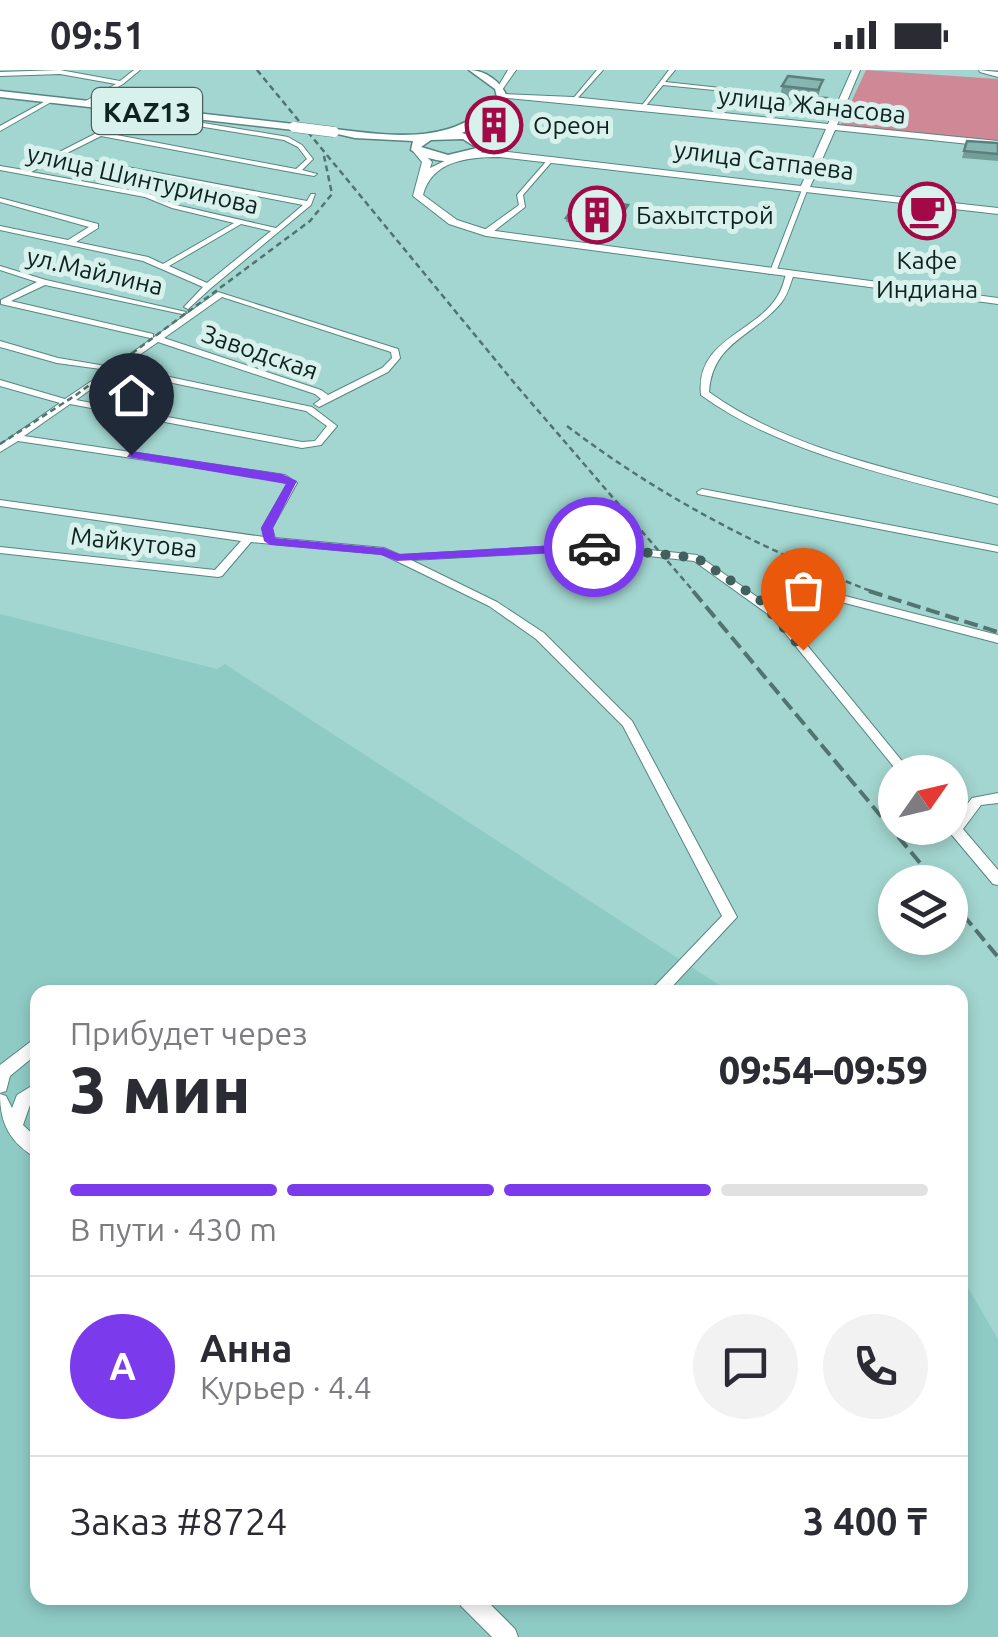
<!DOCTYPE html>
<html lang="ru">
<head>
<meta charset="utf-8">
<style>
  :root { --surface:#fff; --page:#f2f2f3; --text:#2b2b33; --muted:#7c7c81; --line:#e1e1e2; --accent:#7c3aed }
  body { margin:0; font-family:Ubuntu,sans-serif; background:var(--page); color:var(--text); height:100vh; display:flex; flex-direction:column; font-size:38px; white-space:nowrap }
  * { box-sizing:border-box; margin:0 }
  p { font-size:32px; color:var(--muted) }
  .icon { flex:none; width:55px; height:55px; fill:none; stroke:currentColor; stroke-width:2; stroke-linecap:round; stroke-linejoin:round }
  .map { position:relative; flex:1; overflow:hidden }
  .drawer { position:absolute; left:30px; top:915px; width:938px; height:620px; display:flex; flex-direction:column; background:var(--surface); border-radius:20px; box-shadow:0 5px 15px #0003 }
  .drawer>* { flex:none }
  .needle { width:65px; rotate:56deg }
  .tools { position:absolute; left:878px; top:685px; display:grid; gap:20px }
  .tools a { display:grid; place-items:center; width:90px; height:90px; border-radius:50%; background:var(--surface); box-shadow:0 5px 15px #0003; font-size:50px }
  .pin { position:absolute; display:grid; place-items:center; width:85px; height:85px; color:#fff; margin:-102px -42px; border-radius:50% 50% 50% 0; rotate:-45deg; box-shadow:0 0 10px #0007 }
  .pin .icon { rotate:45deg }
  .courier { position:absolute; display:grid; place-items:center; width:100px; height:100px; margin:-50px; border:8px solid #7c3aed; border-radius:50%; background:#fff; color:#222; box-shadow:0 2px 12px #0007 }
  .overview em { font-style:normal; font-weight:800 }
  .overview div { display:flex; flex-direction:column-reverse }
  .overview { display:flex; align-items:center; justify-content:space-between; height:170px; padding:0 40px }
  h1 { font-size:65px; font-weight:800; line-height:75px }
  .bar { display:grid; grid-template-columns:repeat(4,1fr); gap:15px 10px; align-content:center; height:120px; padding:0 40px }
  .bar i { height:12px; border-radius:8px; background:var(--line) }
  .bar .active { background:var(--accent) }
  .bar p { grid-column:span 4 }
  .line { display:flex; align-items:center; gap:25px; padding:0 40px; border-top:2px solid var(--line) }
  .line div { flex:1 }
  .round { display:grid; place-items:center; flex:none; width:105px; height:105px; border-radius:52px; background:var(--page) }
  .status { display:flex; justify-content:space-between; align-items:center; height:70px; padding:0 50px; background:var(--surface); direction:ltr }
  .status svg { height:28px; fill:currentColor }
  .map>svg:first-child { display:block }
</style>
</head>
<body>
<div class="status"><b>09:51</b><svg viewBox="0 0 49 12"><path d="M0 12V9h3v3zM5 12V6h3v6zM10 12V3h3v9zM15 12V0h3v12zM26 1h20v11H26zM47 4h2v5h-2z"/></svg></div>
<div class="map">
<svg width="998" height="1567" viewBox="0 0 998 1567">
  <rect width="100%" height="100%" fill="#a3d6d0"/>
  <path fill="#8fcbc5" d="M0,544L217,599L225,594L730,922H38V1528H960V1204L998,1269V1567H0Z"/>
  <path fill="#cf8996" d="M866,0L998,9V72L840,56Z"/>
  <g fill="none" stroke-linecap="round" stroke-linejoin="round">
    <g stroke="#568681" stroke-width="2">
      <path id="street" d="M60,0L120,11L134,0H140L123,14L84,36L82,33L116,14L60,4L0,6V2Z
        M597,0H603L575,31H571Z
        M669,0H675L665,12L748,21L745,23L663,15L644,38H640Z
        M51,28L53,31L0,61V56Z
        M143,43L288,67L302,75L313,89L302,100L317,104L314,106L297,103L101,66L63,85L307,131L311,124H315L311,135L211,218L188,239L184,237L203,217L143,191L0,160V156L68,170L89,157L0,132V128L98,154V158L76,172L148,187L163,194L234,153L172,138L145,127L0,100V96L24,100L132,45ZM143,47L284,70L298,77L307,89L296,99L106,63L135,48ZM58,88H59L303,135L276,158L176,135L147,123L31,102ZM241,154L271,161L207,213L169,196Z
        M550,87L555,88L523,125L525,137L489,165H483V161L519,135L517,125Z
        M803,117L808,118L776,202L769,204Z
        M0,196L46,210L186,242L182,244L45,215L11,231L153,264V268H150L1,234V230L37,212L0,200Z
        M790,202L794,204C790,214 788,225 781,233C754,266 712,272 709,322C790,381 902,401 998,428V434C903,409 780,383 701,325C695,270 755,263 777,227C782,220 784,211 786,204Z
        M218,222L398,279L400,288L388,302L319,337L314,334L321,329L315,324L158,272L122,297L312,337L337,356L321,375L302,378L70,334L24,366L285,405L297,413L272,458L275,468L384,478L400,485L594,474L697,485L780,543L787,551L793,517L798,514L998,565V573L803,522L797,563L911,702H898L772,547L694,491L594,480L411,490L497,532L544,563L632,651L737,847L667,922H651L653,918L722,846L623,656L536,569L489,536L382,484L251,472L222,506L218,507L0,483V477L215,500L241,471L0,436V430L264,467L262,458L287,414L279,410L18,371L0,382V375L60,333L0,316V310L65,329L108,300L57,293L0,277V271L58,288L112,297ZM222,227L391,282L392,288L382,298L328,325L321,320L164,268ZM116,301L306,341L327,356L315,371L302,372L76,330Z
        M702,419L998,476V482L698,424L697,422Z
        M998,723V733L981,735L963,759L998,800V815L993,814L946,758H950V748L955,750L972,728Z
        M38,966V983L10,1006L6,1021L0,1023V995Z
        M38,1012V1029L30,1035L23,1055L38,1069V1089C10,1073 0,1054 0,1024L6,1026L12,1038L17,1025Z
        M458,1528H484L515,1559L518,1567H492L461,1536Z"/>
    </g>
    <g stroke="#568681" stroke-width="2">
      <path id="secondary" d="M508,0H516L502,20H496Z
        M852,0H860L837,55L998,71V77L835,60L810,117L998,138V144L500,87C469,87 432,90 423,125L457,150L488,160L998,228V234L486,166L449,154L413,126L422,92L413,81L418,78L432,92L430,98L457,85L500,81L801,116L826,59L498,27L502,24L573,27L828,54Z
        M979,0L998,2V7L980,2Z"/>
    </g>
    <g stroke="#568681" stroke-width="3">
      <path id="primary" d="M469,0C485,0 502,12 507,27L491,47L462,63L486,71L487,79C465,95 435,95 411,80L413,71L355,68L329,62L334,59C392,66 456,76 497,27L495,19ZM463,69L477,78L448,85L421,77L431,70Z
        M0,21L294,54L299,57L294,60L0,27Z"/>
    </g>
    <use href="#street" fill="#fff" fill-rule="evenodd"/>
    <use href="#secondary" fill="#fff" fill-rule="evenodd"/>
    <use href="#primary" fill="#fff" fill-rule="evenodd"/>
    <path stroke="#527470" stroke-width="2.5" stroke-dasharray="6 4" stroke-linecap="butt" d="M257,0L516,315L695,523
      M567,356C662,428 764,481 876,523
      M0,374L76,325L310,151L332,124L324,86"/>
    <path stroke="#527470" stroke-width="4" stroke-dasharray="14 6" stroke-linecap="butt" d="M693,521L936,812
      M869,521L998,562
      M950,829L998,887"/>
    <g stroke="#568681" stroke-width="11" stroke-linecap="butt">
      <path id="primary-bridge" d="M294,57L334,62"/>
    </g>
    <use href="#primary-bridge" stroke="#fff" stroke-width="10"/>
  </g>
  <path fill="#729d98" d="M823,10L818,27L827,28L821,49L808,48L812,32L780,29L782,16Z
    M967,71L998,73V91L962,88Z
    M628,135L627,139L615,158L566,152V148Z"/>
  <path fill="#85b6b1" stroke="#5d7f7c" stroke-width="2.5" d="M788,6L823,10L818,20L782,16Z
    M814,27L827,28L823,40L809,38Z
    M967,71L998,73V84L964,81Z
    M580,129L628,135L615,154L566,148Z"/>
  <path fill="#7c3aed" d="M131,381L282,404L297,411L273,458L275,468L384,478L399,484L594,473L600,477L594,481L397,491L381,485L270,475L264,471L261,458L286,414L127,387Z"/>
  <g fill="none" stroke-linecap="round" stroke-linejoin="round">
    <path stroke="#42615e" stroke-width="10" stroke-dasharray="0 18" d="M594,477L697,488L760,530L803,580"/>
  </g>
  <defs>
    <g id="building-ring" transform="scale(2.875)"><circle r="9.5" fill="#d8f1ed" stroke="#a20946" stroke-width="1.5"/><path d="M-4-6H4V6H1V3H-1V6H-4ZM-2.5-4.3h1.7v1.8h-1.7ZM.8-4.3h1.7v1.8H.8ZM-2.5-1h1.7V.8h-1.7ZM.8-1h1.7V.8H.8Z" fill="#a20946"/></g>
    <g id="cafe-ring" transform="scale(2.875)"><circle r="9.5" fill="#d8f1ed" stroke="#a20946" stroke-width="1.5"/><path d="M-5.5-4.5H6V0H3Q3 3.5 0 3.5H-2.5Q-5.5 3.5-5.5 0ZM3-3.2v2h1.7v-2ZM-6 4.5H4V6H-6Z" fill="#a20946"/></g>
  </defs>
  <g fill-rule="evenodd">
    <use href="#building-ring" x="494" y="55"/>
    <use href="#cafe-ring" x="927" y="141"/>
    <use href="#building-ring" x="597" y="145"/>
  </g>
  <g text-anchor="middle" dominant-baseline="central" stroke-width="10" stroke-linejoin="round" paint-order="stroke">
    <g font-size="25" fill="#0e2220" stroke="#d8f1ed">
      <text transform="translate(812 35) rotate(6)">улица Жанасова</text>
      <text transform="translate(764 90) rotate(7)">улица Сатпаева</text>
      <text transform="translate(143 109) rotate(13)">улица Шинтуринова</text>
      <text transform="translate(95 201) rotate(13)">ул.Майлина</text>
      <text transform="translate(260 282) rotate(19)">Заводская</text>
      <text transform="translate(134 472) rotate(6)">Майкутова</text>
    </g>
    <g font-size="25" fill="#0e2220" stroke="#d8f1ed" text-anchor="start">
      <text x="533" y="55">Ореон</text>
      <text x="636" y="145">Бахытстрой</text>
      <text x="927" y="190" text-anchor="middle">Кафе<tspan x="927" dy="29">Индиана</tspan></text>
    </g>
    <rect fill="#d8f1ed" stroke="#4b605e" stroke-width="2.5" x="92" y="18" width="110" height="46" rx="8"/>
    <g font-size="28" font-weight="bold" fill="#0e2220">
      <text x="147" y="41">KAZ13</text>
    </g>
  </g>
</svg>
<div class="tools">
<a><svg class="needle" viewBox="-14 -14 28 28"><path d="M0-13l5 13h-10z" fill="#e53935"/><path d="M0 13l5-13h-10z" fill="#7c7c81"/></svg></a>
<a><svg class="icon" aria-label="layers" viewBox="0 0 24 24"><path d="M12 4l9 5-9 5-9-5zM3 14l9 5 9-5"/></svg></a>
</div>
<div class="pin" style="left:803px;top:580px;background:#ea580c"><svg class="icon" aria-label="bag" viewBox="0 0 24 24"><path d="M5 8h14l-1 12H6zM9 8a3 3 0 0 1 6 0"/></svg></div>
<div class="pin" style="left:131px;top:385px;background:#1f2937"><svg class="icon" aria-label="home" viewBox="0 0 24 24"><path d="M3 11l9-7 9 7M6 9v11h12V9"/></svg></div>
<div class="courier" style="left:594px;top:477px"><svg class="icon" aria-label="car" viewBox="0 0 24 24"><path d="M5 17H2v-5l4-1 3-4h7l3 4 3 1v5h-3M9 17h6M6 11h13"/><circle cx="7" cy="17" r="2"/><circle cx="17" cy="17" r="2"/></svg></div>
<section class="drawer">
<div class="overview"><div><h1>3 мин</h1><p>Прибудет через</p></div><em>09:54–09:59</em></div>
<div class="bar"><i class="active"></i><i class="active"></i><i class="active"></i><i></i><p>В пути · 430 m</p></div>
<div class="line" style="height:180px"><b class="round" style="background:var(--accent);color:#fff">А</b><div><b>Анна</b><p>Курьер · 4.4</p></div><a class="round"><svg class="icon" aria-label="chat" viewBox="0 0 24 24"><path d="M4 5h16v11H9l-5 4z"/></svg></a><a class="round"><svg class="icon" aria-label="phone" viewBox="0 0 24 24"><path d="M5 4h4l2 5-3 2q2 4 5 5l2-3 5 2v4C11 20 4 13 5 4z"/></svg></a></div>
<div class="line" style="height:130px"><div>Заказ #8724</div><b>3 400 ₸</b></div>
</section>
</div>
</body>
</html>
